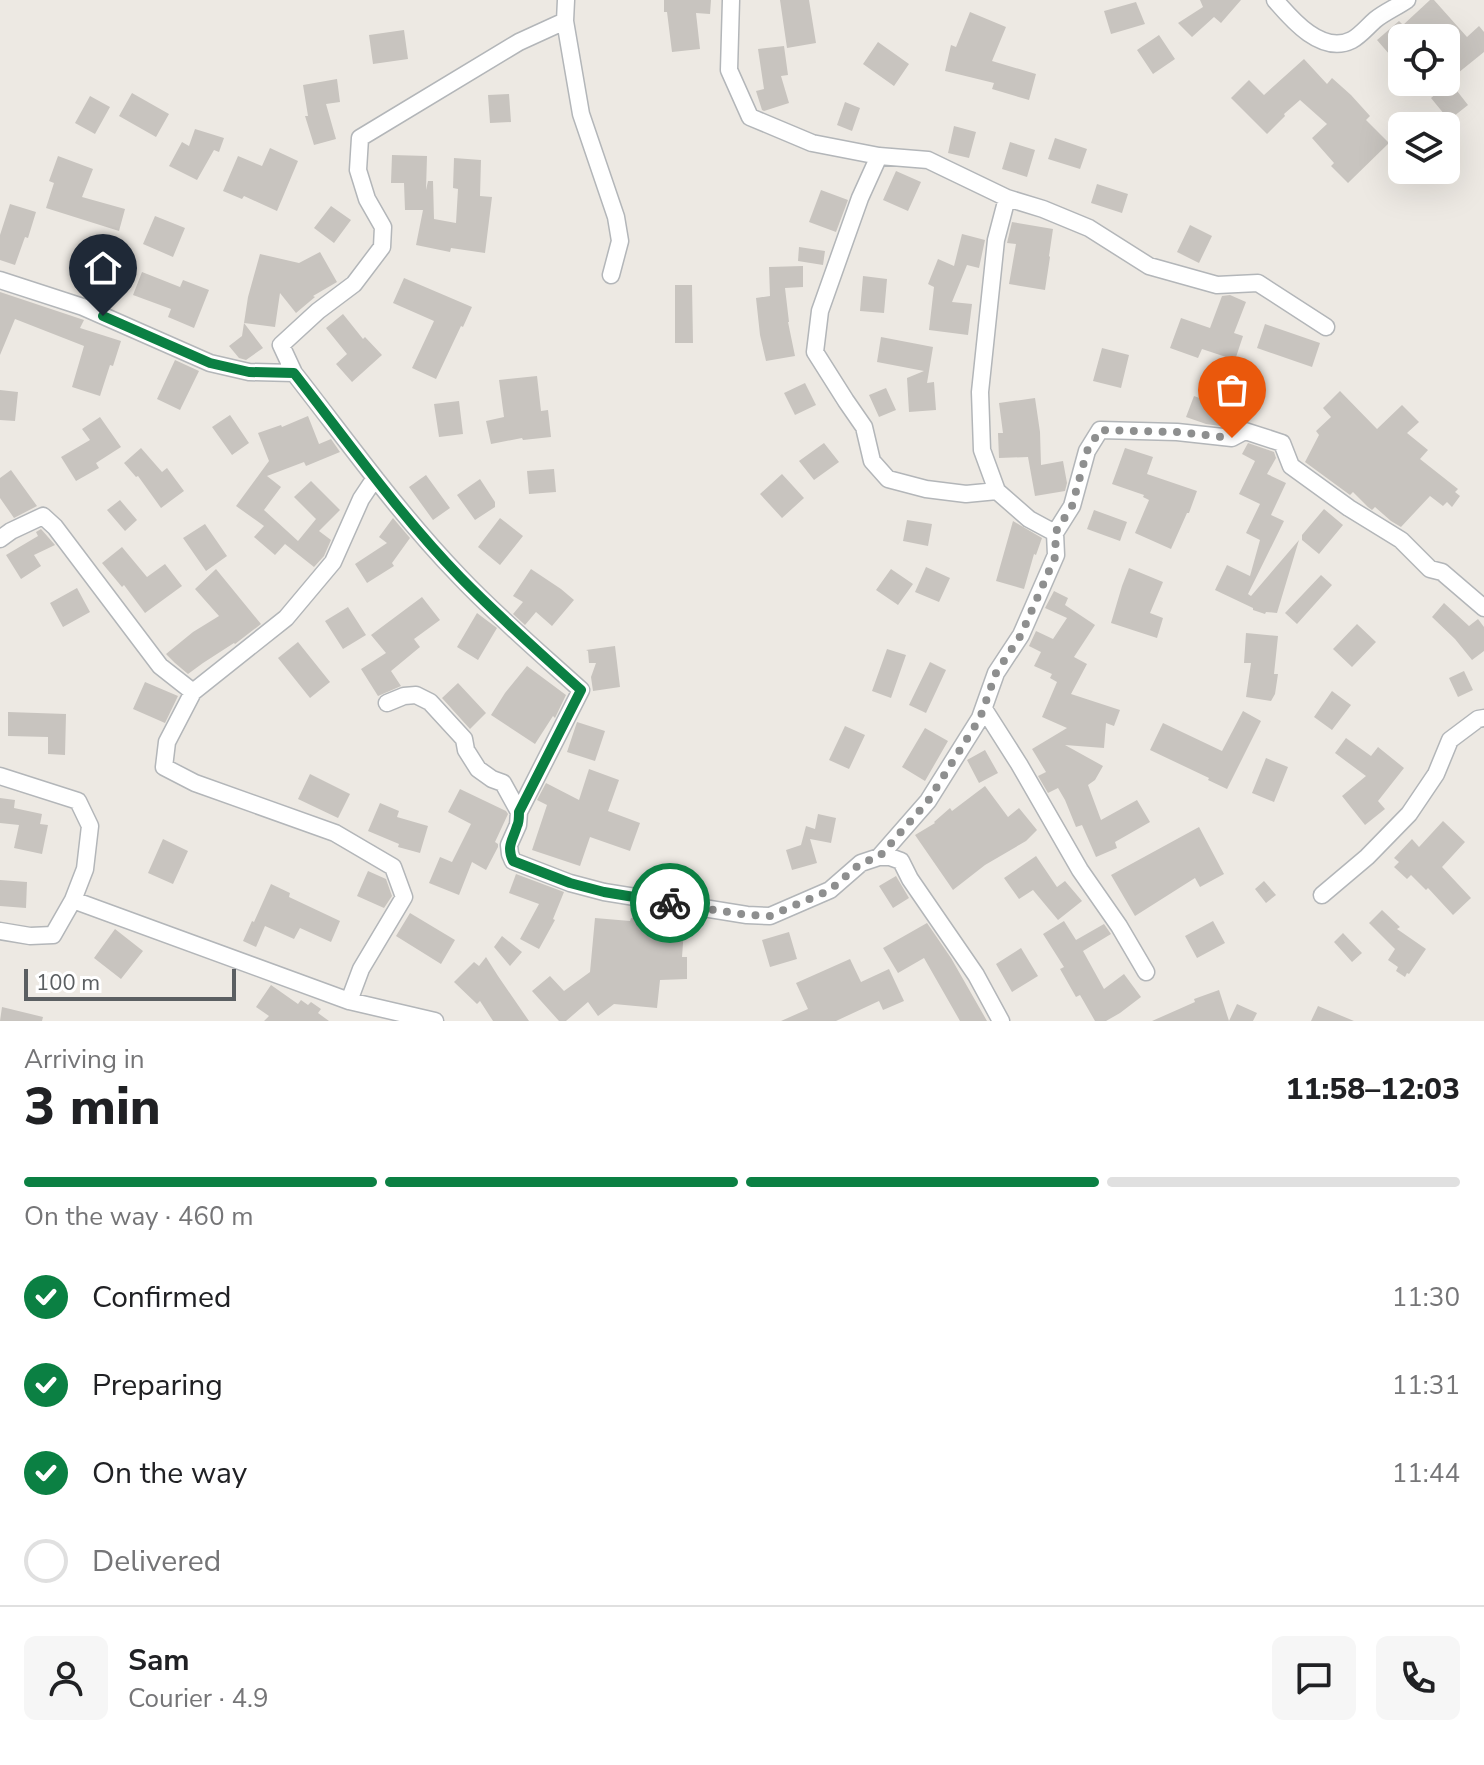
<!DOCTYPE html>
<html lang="en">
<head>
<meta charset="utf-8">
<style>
  :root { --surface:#fff; --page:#f6f6f6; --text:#202124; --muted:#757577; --line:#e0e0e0; --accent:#0b8043 }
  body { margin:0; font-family:"Nunito Sans",sans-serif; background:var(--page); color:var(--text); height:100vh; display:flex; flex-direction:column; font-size:30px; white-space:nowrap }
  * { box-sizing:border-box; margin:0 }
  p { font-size:26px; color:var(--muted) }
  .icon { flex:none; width:44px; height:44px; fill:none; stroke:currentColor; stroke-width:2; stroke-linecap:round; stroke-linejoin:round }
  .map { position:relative; height:1021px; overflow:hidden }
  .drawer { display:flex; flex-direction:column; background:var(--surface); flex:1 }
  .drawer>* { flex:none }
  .tools { position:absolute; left:1388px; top:24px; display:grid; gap:16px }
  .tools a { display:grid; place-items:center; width:72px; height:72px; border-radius:12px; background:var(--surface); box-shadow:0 8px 32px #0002; font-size:40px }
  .scale { position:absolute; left:24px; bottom:20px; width:212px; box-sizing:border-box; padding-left:8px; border:4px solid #5b5f62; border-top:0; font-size:22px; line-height:28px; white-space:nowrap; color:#5b5f62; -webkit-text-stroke:6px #fff; paint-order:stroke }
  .pin { position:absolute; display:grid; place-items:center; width:68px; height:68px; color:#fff; margin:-82px -34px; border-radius:50% 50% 50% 0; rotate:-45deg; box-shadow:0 0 8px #0007 }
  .pin .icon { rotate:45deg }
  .courier { position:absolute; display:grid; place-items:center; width:80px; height:80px; margin:-40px; border:6px solid #0b8043; border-radius:50%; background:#fff; color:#222; box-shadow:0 2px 10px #0007 }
  .summary em { font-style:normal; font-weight:800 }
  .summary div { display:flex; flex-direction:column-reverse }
  .summary { display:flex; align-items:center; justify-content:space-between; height:136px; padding:0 24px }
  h1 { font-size:52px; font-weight:800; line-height:60px }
  .bar { display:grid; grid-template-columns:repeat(4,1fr); gap:12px 8px; align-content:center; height:96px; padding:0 24px }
  .bar i { height:10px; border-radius:6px; background:var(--line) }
  .bar .on { background:var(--accent) }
  .bar p { grid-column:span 4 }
  .line { display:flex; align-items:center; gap:20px; padding:0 24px; border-top:2px solid var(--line) }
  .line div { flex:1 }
  .round { display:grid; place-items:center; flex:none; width:84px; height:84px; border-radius:12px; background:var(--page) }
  ol { padding:0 24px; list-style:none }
  li { display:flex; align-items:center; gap:24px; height:88px }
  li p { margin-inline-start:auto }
  li .icon { padding:8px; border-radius:50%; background:var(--accent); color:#fff; stroke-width:4 }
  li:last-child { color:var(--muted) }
  li i { width:44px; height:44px; border:4px solid var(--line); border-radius:50% }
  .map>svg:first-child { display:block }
</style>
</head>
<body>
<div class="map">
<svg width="1484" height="1021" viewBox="0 0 1484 1021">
  <rect width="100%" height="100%" fill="#ede9e3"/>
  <path fill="#c8c4bf" d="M664,0H711L710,14L696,13L700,49L672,52L667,12H664Z
    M780,0H809L816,43L787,48Z
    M1200,0H1241L1221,23L1214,17L1192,37L1178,23L1203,7Z
    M1430,0H1434L1467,37L1479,26L1484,32V52L1453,77L1446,69V38H1402V69L1377,40L1399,21L1403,25Z
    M1136,2L1145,24L1111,34L1104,11Z
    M970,12L1006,27L992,61L1036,74L1029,100L992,89L994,83L945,71L951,45L956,47Z
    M404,30L408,59L373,64L369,35Z
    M1159,35L1175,59L1153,74L1137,50Z
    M878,42L909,64L894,86L863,64Z
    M784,46L788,75L781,76L789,103L764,111L762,110L756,91L764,89L758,49Z
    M1304,59L1327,84L1332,78L1351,95L1370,116L1366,120L1389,143L1348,183L1331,166L1334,163L1312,138L1327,124L1300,100L1284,114L1285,116L1267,134L1231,98L1249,80L1264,95Z
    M337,79L340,102L326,104L336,139L314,145L305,116H308L303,85Z
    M1450,82L1468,105L1449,120L1431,98Z
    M132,93L169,114L156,137L119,116Z
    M509,94L511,122L490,123L488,95Z
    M90,96L110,107L95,134L75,123Z
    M845,102L860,108L852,131L837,125Z
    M954,126L976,132L969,158L948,153Z
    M195,129L224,138L219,152L214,150L197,180L169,166L182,142L189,146Z
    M1055,138L1087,149L1080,169L1048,159Z
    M1010,142L1035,150L1027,177L1002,169Z
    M270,148L298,161L277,211L244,196L242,199L223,191L238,156L262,166Z
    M392,155L427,156L426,190L428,181H433L434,219L456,223L458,189L453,188L454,158L481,160L480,196L492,197L485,253L451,248L450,252L416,245L423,210H405L404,183H391Z
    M58,156L93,169L82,197L125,209L119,231L46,208L54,183L49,181Z
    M896,171L921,182L908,211L883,200Z
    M1097,184L1128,194L1122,213L1091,203Z
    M821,190L848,200L836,232L809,222Z
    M10,204L36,212L28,238L25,237L15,265L0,260V235Z
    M331,206L351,220L334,243L314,228Z
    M155,216L185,228L173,257L143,244Z
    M1012,222L1053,229L1049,256L1050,257L1045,290L1009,284L1016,244L1007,243Z
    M1190,225L1212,236L1199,263L1177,252Z
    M962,234L985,240L979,268L967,265L952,302L972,304L968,335L929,330L934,287L928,284L938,259L954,266Z
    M799,247L825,251L823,265L798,261Z
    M320,252L337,282L313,296L315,297L296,313L280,293L275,327L244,323L248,297L260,254L299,263Z
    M803,266V287L785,288L789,322H788L795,356L766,361L760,335L756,298L770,296L769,267Z
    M142,272L180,287L183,280L209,290L194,328L168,317L171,309L133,295Z
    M863,276L887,279L884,313L860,311Z
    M404,278L472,307L463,327L461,326L436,379L412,368L434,321L393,303Z
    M675,285H692L693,343H675Z
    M0,292L84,320L80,328L121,341L113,366L110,365L100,396L72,387L84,346L15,319L0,355Z
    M1230,295L1246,302L1234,333L1243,336L1235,360L1202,349L1198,358L1170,348L1181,318L1210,328L1222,296Z
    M343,314L363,339L365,337L382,355L352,382L336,364L347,354L326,328Z
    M244,323L263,348L246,360L239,358L229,346L242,336Z
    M1265,324L1320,343L1312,367L1257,348Z
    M881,337L933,347L927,383L934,382L936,410L909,412L907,378L924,371L877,362Z
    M1102,348L1129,355L1121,388L1093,381Z
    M175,360L199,371L180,410L157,399Z
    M537,376L541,411L548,410L551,437L523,440L522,438L491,444L486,421L504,417L499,380Z
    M805,383L816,405L795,415L784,393Z
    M886,388L896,410L879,417L869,395Z
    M0,390L18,392L15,421L0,420Z
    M1340,391L1377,429L1402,405L1419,422L1407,433L1428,450L1420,459L1458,489L1455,492L1460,496L1452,507L1447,502L1443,506L1430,496L1401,527L1391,521L1375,507L1372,510L1368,507L1353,492L1350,495L1305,462L1319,435L1316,431L1331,417L1323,408Z
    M1194,396L1226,408L1220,426L1206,424L1186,417Z
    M1035,398L1040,432L1041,465L1063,461L1067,483L1065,491L1035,496L1028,457L999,458L998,433H1003L999,403Z
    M459,401L463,434L439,437L434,404Z
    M230,415L249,443L232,455L212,427Z
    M308,416L319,444L331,439L340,452L306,466L304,462L267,476L281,487L264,510L298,541L316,519L294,497L311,481L340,510L319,531L331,540L324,556L314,567L285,544L275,555L254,537L264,526L236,506L269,461L258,433L281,425L282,427Z
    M100,417L121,447L96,463L99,468L76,481L61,457L90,440L82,429Z
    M824,443L839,462L814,480L799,461Z
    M1248,443L1274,452L1276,458L1267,474L1286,483L1271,515L1284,521L1248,594L1251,596L1299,540L1277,613L1266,612L1265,614L1253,610V608L1215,590L1227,565L1250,576L1260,540L1246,533L1260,504L1239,494L1255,461L1242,454Z
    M141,448L162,472L167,468L184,491L161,508L138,476L136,477L124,463Z
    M1125,448L1153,457L1147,474L1197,491L1189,513H1187L1171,549L1135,533L1149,500L1143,497L1144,495L1112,484Z
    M554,469L556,492L529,494L527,471Z
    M11,470L37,506L14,518L0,498V478Z
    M782,474L804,498L782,518L760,494Z
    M426,475L450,508L433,520L409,487Z
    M480,479L495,502V507L475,520L457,495Z
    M120,500L137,520L125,531L107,510Z
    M1324,509L1343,525L1319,554L1302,540V535Z
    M1094,510L1127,522L1120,541L1087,529Z
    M393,518L410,538L392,563L394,566L367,583L355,564L387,543L379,537Z
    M500,518L523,536L500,565L478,547Z
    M907,520L932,524L928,546L903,541Z
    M1013,521L1042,538L1036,555L1034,554L1024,589L996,581Z
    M205,524L227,556L206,571L183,538Z
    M41,529L55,545L34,555L41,566L21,579L6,555L38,536L36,532Z
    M122,547L147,577L165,564L182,586L145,613L124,585L122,587L102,563Z
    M926,567L950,578L939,602L915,592Z
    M1129,568L1163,582L1150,613L1163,618L1157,638L1111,623L1122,586Z
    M216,569L261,624L235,644L234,643L203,663L188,674L175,663L166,654L193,632L219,616L195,589Z
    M531,569L561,589L574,600L552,626L536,612L525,625L513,614L523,602L513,596Z
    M891,569L913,584L898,605L876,590Z
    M1321,575L1332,585L1297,624L1285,613Z
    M77,588L90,612L63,627L50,603Z
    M1054,591L1068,598L1065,605L1095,625L1074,657L1087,664L1071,694L1120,710L1114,726L1106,723L1104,748L1065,745L1103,766L1095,780L1088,785L1101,820L1137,800L1150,822L1115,842L1117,848L1096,857L1082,825L1076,827L1065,800L1058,788L1048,793L1038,776L1046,772L1032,749L1067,728L1042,717L1057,682L1050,678L1052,674L1034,666L1041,652L1029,646L1036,631L1053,639L1067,618L1045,608Z
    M422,597L440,620L414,639L420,647L391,671L401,686L378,696L361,669L386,653L371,635Z
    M1444,603L1469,626L1478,619L1484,627V651L1472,660L1455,639L1432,617Z
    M348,607L366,635L343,649L325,621Z
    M477,613L497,628L478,660L457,647Z
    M1357,624L1376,642L1352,667L1333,649Z
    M1246,633L1278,636L1274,674H1278L1275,694L1271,701L1246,697L1251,663H1244Z
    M298,642L330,682L310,698L278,658Z
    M615,646L620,687L593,691L591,677L596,663H589L588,651L586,650Z
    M887,649L906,655L891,698L872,691Z
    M930,662L946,670L926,713L909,705Z
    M527,666L566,695L555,718L553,716L535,744L491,715L505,693Z
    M1464,671L1473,690L1458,697L1449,678Z
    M145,682L178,696L165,723L133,709Z
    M458,683L486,713L470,729L442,698Z
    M1332,691L1351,705L1332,730L1314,717Z
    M1243,711L1261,721L1227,789L1208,780L1209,778L1150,750L1163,723L1222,751Z
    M8,712L66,714L65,755L48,754V737L8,736Z
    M577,722L605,731L595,761L567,752Z
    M845,726L865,735L849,769L829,760Z
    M925,728L948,741L925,781L902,767Z
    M1346,738L1371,756L1378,747L1404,768L1378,801L1385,809L1365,825L1342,796L1366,776L1335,753Z
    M985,750L998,773L979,783L967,760Z
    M1266,758L1288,767L1274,802L1252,793Z
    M589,769L619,780L608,811L640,823L630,851L590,837L580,866L532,850L547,805L537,800L546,783L579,800Z
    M310,774L350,794L338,818L298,799Z
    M985,786L1008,817L1019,808L1037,830L1026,841L985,865L953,890L915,835L935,823L934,822L950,808L952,811Z
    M460,789L506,811L508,814L495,842L498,844V847L486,870L472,862L459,895L429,883L440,857L452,862L471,824L448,812Z
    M0,798L15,800L14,808L42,814L40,824L48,825L42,854L14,848L19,825L0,823Z
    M380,803L399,811L397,817L428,826L420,853L398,847L399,844L368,831Z
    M818,814L836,818L831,843L810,839L817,863L792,870L786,850L801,845L806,826L815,829Z
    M1443,821L1465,842L1442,867L1471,898L1453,915L1428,888L1426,890L1411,875L1407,879L1394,867L1399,862L1394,858L1412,839L1419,847Z
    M1199,827L1224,874L1200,887L1195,878L1135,916L1111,875Z
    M163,839L188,851L173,884L148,873Z
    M1036,856L1057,887L1065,881L1082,901L1058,920L1033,890L1019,899L1004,878Z
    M368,871L386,879L392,896L384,908L357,896Z
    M516,874L564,892L553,919L555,920L539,949L520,939L539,904L509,893Z
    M896,876L909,898L893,908L879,886Z
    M0,880L27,882L26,908L0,906Z
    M1264,881L1276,895L1266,903L1255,889Z
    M271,884L290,893L289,897L340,921L331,942L300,928L294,939L265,926L256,947L243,941L252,921L254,922Z
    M1382,910L1400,927L1397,929L1426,949L1409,974L1407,973L1405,977L1396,971L1398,967L1388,960L1395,949L1369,923Z
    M410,913L455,940L441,964L396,936Z
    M667,913L685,916L682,957H687V979L660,980L657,1008L614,1004L598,1016L588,1002L566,1021H559L532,991L550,976L564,991L590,972L595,918L630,921L631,918L666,920Z
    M1064,921L1076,940L1104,924L1111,934L1083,951L1104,989L1124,974L1141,997L1120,1013L1106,1021H1095L1080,995L1076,997L1060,969L1064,967L1043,934Z
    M1213,921L1225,943L1197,958L1185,936Z
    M927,923L951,958L987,1021H960L924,958L898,973L883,948Z
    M115,929L143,951L121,979L94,958Z
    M789,932L797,959L770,967L762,940Z
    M1343,933L1362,953L1352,962L1334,942Z
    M502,936L522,952L510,966L494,947Z
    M1021,948L1038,976L1012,992L996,964Z
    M486,957L498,976L529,1021H493L480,1001L477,1004L454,982L474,962L479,966Z
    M850,959L861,982L889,969L904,1001L883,1010L879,1001L836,1021H781L808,1009L796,983Z
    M271,985L298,1004L301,1000L308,1005L311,1002L321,1009L318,1013L329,1021H264L269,1016L256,1007Z
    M1219,990L1229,1021H1152L1195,1002L1194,999Z
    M1237,1004L1257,1013L1253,1021H1229Z
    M1318,1006L1354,1021H1311Z
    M2,1007L43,1017L42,1021H0Z"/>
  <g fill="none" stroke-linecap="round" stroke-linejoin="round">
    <g stroke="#b3b6b9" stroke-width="19">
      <path id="minor" d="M731,0L729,70L750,117L812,143L879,156L928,160L1007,198
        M1275,0C1292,20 1322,55 1352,40C1361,35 1367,27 1375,20C1385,12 1397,7 1407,0
        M565,21L566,0
        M879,156L860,198L820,311L815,352L846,401L864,427L872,461L888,479L926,489L966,494L997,491
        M0,280L83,307L210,363L249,372L294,373C348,442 399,514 460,577C498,617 540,653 581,690L519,812
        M294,373L281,345L318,311L354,284L382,247L383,227L367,199L358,170L360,138L519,42L565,21L581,114L616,217L620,241L611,275
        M1055,533L1072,506L1087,451L1100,430L1177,432L1232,438L1245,431L1282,443L1291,466L1349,508L1401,540L1430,569L1442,572L1484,608
        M0,539L11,531L43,516L55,527L160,666L193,692L286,618L333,562L361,499L375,478
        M193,692L167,742L164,767L195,783L335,833L393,867L404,897L361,969L349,1001
        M387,703L404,696L416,695L430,702L464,739L466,750L478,769L492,779L503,783L519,812L518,825L509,845L510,854L513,861L570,883L604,892L747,915L770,916L830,890L861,863L879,857H890L901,861L910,879L976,975L1001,1021
        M984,709L1019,764L1080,870L1119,926L1146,972
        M0,776L78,801L90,826L85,869L73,900L349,1001L435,1021
        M879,857L928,801L980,718L996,673L1021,635L1056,555L1055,533L1029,519L997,491L982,450L980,392L996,240L1007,198L1043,209L1089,228L1149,266L1217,285L1258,283L1326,327
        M1322,895L1367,857L1409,814L1436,774L1450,740L1478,719L1484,718
        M0,931L30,936L53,935L73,900"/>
    </g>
    <use href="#minor" stroke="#fff" stroke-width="16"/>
  </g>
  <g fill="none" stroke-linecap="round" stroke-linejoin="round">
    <path stroke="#8e8f8f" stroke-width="8" stroke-dasharray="0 14.4" d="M670,903L747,915L770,916L830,890L861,863L879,857L928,801L980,718L996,673L1021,635L1056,555L1055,533L1072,506L1087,451L1100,430L1177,432L1232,438"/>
    <path stroke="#0b8043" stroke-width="10" d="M103,316L210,363L249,372L294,373C348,442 399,514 460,577C498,616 540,653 581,690L519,812C519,815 519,823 517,826C513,840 506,846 513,861L570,883L604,892L670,903"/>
  </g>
</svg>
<div class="tools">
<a><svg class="icon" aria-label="locate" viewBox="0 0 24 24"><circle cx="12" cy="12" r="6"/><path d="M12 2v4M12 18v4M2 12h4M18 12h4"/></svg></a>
<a><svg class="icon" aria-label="layers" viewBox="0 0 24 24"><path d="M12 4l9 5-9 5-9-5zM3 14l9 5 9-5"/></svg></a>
</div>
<div class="scale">100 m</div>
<div class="pin" style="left:1232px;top:438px;background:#ea580c"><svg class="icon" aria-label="bag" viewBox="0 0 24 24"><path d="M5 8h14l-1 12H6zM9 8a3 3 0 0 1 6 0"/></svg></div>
<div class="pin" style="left:103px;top:316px;background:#1f2937"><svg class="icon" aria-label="home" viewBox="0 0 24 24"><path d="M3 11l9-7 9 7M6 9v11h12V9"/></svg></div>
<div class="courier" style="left:670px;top:903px"><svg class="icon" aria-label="bike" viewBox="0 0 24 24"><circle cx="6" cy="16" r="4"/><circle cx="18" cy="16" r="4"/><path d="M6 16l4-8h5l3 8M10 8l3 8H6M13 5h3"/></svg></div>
</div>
<section class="drawer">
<div class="summary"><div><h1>3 min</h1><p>Arriving in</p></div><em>11:58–12:03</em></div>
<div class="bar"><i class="on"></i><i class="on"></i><i class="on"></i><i></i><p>On the way · 460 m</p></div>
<ol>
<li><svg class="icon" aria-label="check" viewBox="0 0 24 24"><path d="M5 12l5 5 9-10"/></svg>Confirmed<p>11:30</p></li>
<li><svg class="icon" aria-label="check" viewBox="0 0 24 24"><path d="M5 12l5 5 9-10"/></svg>Preparing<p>11:31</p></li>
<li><svg class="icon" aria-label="check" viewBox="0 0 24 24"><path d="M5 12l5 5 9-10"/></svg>On the way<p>11:44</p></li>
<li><i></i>Delivered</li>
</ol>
<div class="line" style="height:144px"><a class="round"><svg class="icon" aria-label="person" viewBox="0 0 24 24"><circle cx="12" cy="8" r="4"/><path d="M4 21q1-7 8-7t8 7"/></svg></a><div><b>Sam</b><p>Courier · 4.9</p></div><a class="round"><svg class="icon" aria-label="chat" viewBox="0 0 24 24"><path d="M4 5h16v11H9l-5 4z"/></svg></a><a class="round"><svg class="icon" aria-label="phone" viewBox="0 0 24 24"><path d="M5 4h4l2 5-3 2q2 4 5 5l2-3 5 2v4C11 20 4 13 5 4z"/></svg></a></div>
</section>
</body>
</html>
